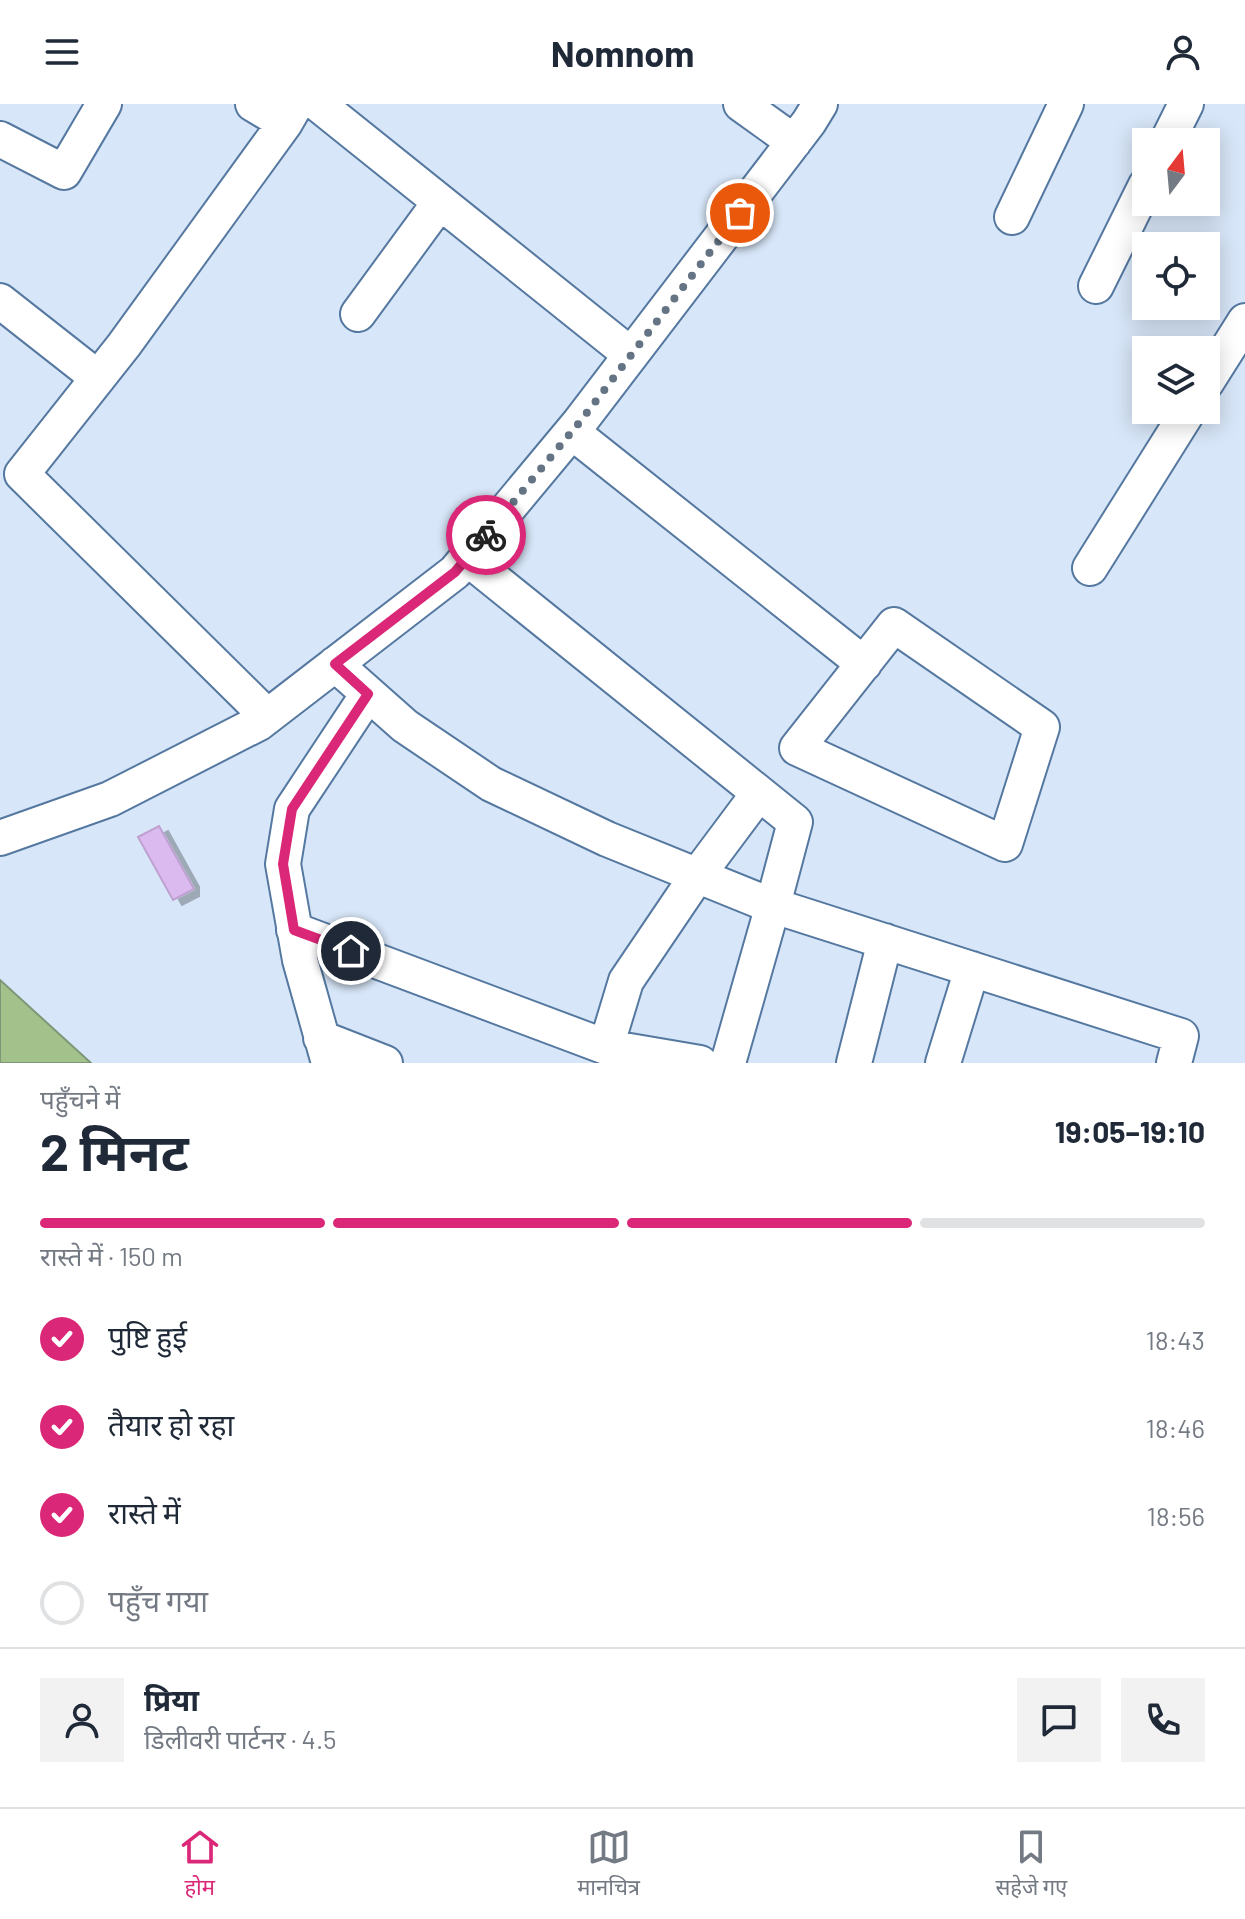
<!DOCTYPE html>
<html lang="hi">
<head>
<meta charset="utf-8">
<style>
  :root { --surface:#fff; --page:#f2f2f3; --text:#1f2937; --muted:#747a83; --line:#e0e1e3; --accent:#db2777 }
  body { margin:0; font-family:Barlow,"Noto Sans Devanagari",sans-serif; background:var(--page); color:var(--text); height:100vh; display:flex; flex-direction:column; font-size:30px; white-space:nowrap }
  * { box-sizing:border-box; margin:0 }
  p { font-size:26px; color:var(--muted) }
  .icon { flex:none; width:44px; height:44px; fill:none; stroke:currentColor; stroke-width:2; stroke-linecap:round; stroke-linejoin:round }
  .map { position:relative; height:959px; overflow:hidden }
  .panel { display:flex; flex-direction:column; background:var(--surface); flex:1 }
  .panel>* { flex:none }
  .needle { width:52px; rotate:16deg }
  .buttons { position:absolute; left:1132px; top:24px; display:grid; gap:16px }
  .buttons a { display:grid; place-items:center; width:88px; height:88px; border-radius:0px; background:var(--surface); box-shadow:0 4px 20px #0003; font-size:40px }
  .pin { position:absolute; display:grid; place-items:center; width:68px; height:68px; color:#fff; margin:-34px; border:4px solid #fff; border-radius:50%; box-shadow:0 2px 8px #0007 }
  .courier { position:absolute; display:grid; place-items:center; width:80px; height:80px; margin:-40px; border:6px solid #db2777; border-radius:50%; background:#fff; color:#222; box-shadow:0 2px 10px #0007 }
  .headline em { font-style:normal; font-weight:700 }
  .headline div { display:flex; flex-direction:column-reverse }
  .headline { display:flex; align-items:center; justify-content:space-between; height:136px; padding:0 40px }
  h1 { font-size:52px; font-weight:700; line-height:60px }
  .bar { display:grid; grid-template-columns:repeat(4,1fr); gap:12px 8px; align-content:center; height:96px; padding:0 40px }
  .bar i { height:10px; border-radius:6px; background:var(--line) }
  .bar .current { background:var(--accent) }
  .bar p { grid-column:span 4 }
  .line { display:flex; align-items:center; gap:20px; padding:0 40px; border-top:2px solid var(--line) }
  .line div { flex:1 }
  .round { display:grid; place-items:center; flex:none; width:84px; height:84px; border-radius:0px; background:var(--page) }
  ol { padding:0 40px; list-style:none }
  li { display:flex; align-items:center; gap:24px; height:88px }
  li p { margin-inline-start:auto }
  li .icon { padding:8px; border-radius:50%; background:var(--accent); color:#fff; stroke-width:4 }
  li:last-child { color:var(--muted) }
  li i { width:44px; height:44px; border:4px solid var(--line); border-radius:50% }
  header { display:flex; justify-content:space-between; align-items:center; height:104px; padding:0 40px; background:var(--surface); font-size:36px; font-weight:700 }
  .tabs { display:flex; justify-content:space-around; align-items:center; height:112px; border-top:2px solid var(--line); background:var(--surface); font-size:22px; color:var(--muted) }
  .tabs a { display:grid; justify-items:center; gap:4px }
  .tabs .current { color:var(--accent) }
  .map>svg:first-child { display:block }
</style>
</head>
<body>
<header><svg class="icon" aria-label="menu" viewBox="0 0 24 24"><path d="M4 6h16M4 12h16M4 18h16"/></svg>Nomnom<svg class="icon" aria-label="person" viewBox="0 0 24 24"><circle cx="12" cy="8" r="4"/><path d="M4 21q1-7 8-7t8 7"/></svg></header>
<div class="map">
<svg width="1245" height="959" viewBox="0 0 1245 959">
  <defs>
    <filter id="shadow"><feDropShadow dx="9" dy="5" stdDeviation="0" flood-color="#0004"/></filter>
  </defs>
  <rect width="100%" height="100%" fill="#d7e6f8"/>
  <path fill="#a2c18b" stroke="#7d9777" stroke-width="2" d="M0,876L91,959H0Z"/>
  <path fill="#dbbaef" stroke="#bea1d0" stroke-width="2" filter="url(#shadow)" d="M159,722L194,785L173,796L138,733Z"/>
  <g fill="none" stroke-linecap="round" stroke-linejoin="round">
    <g stroke="#5578a0" stroke-width="38">
      <path id="minor" d="M253,0L285,19
        M318,0L631,251
        M741,0L794,38
        M0,35L64,68L104,0
        M1167,38L1186,0
        M1012,113L1066,0
        M1096,182L1146,81
        M0,197L98,274
        M358,210L440,98
        M1206,279L1245,217
        M572,328L864,560
        M467,454L795,718L773,801L728,959
        M1090,464L1189,306
        M894,521L1042,623L1005,740L797,644Z
        M335,560L405,622L491,680L607,735L765,799L1181,932L1174,959
        M267,612L22,370L124,241L285,19L296,0
        M0,734L110,695L259,619L455,468L579,319L809,18L820,0
        M294,826L606,943L700,959
        M321,934L385,959
        M606,943L626,877L697,772L759,689
        M329,959L300,856L283,760L292,705L368,590
        M854,959L885,837
        M943,959L972,865"/>
    </g>
    <use href="#minor" stroke="#fff" stroke-width="34"/>
  </g>
  <g fill="none" stroke-linecap="round" stroke-linejoin="round">
    <path stroke="#657485" stroke-width="8" stroke-dasharray="0 14.4" d="M486,431L579,319L740,109"/>
    <path stroke="#db2777" stroke-width="10" d="M351,847L294,826L283,760L292,705L368,590L335,560L455,468L486,431"/>
  </g>
</svg>
<div class="buttons">
<a><svg class="needle" viewBox="-14 -14 28 28"><path d="M0-13l5 13h-10z" fill="#e53935"/><path d="M0 13l5-13h-10z" fill="#747a83"/></svg></a>
<a><svg class="icon" aria-label="locate" viewBox="0 0 24 24"><circle cx="12" cy="12" r="6"/><path d="M12 2v4M12 18v4M2 12h4M18 12h4"/></svg></a>
<a><svg class="icon" aria-label="layers" viewBox="0 0 24 24"><path d="M12 4l9 5-9 5-9-5zM3 14l9 5 9-5"/></svg></a>
</div>
<div class="pin" style="left:740px;top:109px;background:#ea580c"><svg class="icon" aria-label="bag" viewBox="0 0 24 24"><path d="M5 8h14l-1 12H6zM9 8a3 3 0 0 1 6 0"/></svg></div>
<div class="pin" style="left:351px;top:847px;background:#1f2937"><svg class="icon" aria-label="home" viewBox="0 0 24 24"><path d="M3 11l9-7 9 7M6 9v11h12V9"/></svg></div>
<div class="courier" style="left:486px;top:431px"><svg class="icon" aria-label="bike" viewBox="0 0 24 24"><circle cx="6" cy="16" r="4"/><circle cx="18" cy="16" r="4"/><path d="M6 16l4-8h5l3 8M10 8l3 8H6M13 5h3"/></svg></div>
</div>
<section class="panel">
<div class="headline"><div><h1>2 मिनट</h1><p>पहुँचने में</p></div><em>19:05–19:10</em></div>
<div class="bar"><i class="current"></i><i class="current"></i><i class="current"></i><i></i><p>रास्ते में · 150 m</p></div>
<ol>
<li><svg class="icon" aria-label="check" viewBox="0 0 24 24"><path d="M5 12l5 5 9-10"/></svg>पुष्टि हुई<p>18:43</p></li>
<li><svg class="icon" aria-label="check" viewBox="0 0 24 24"><path d="M5 12l5 5 9-10"/></svg>तैयार हो रहा<p>18:46</p></li>
<li><svg class="icon" aria-label="check" viewBox="0 0 24 24"><path d="M5 12l5 5 9-10"/></svg>रास्ते में<p>18:56</p></li>
<li><i></i>पहुँच गया</li>
</ol>
<div class="line" style="height:144px"><a class="round"><svg class="icon" aria-label="person" viewBox="0 0 24 24"><circle cx="12" cy="8" r="4"/><path d="M4 21q1-7 8-7t8 7"/></svg></a><div><b>प्रिया</b><p>डिलीवरी पार्टनर · 4.5</p></div><a class="round"><svg class="icon" aria-label="chat" viewBox="0 0 24 24"><path d="M4 5h16v11H9l-5 4z"/></svg></a><a class="round"><svg class="icon" aria-label="phone" viewBox="0 0 24 24"><path d="M5 4h4l2 5-3 2q2 4 5 5l2-3 5 2v4C11 20 4 13 5 4z"/></svg></a></div>
</section>
<nav class="tabs">
<a class="current"><svg class="icon" aria-label="home" viewBox="0 0 24 24"><path d="M3 11l9-7 9 7M6 9v11h12V9"/></svg>होम</a>
<a><svg class="icon" aria-label="map" viewBox="0 0 24 24"><path d="M3 6l6-2 6 2 6-2v14l-6 2-6-2-6 2zM9 4v14M15 6v14"/></svg>मानचित्र</a>
<a><svg class="icon" aria-label="saved" viewBox="0 0 24 24"><path d="M7 4h10v16l-5-4-5 4z"/></svg>सहेजे गए</a>
</nav>
</body>
</html>
